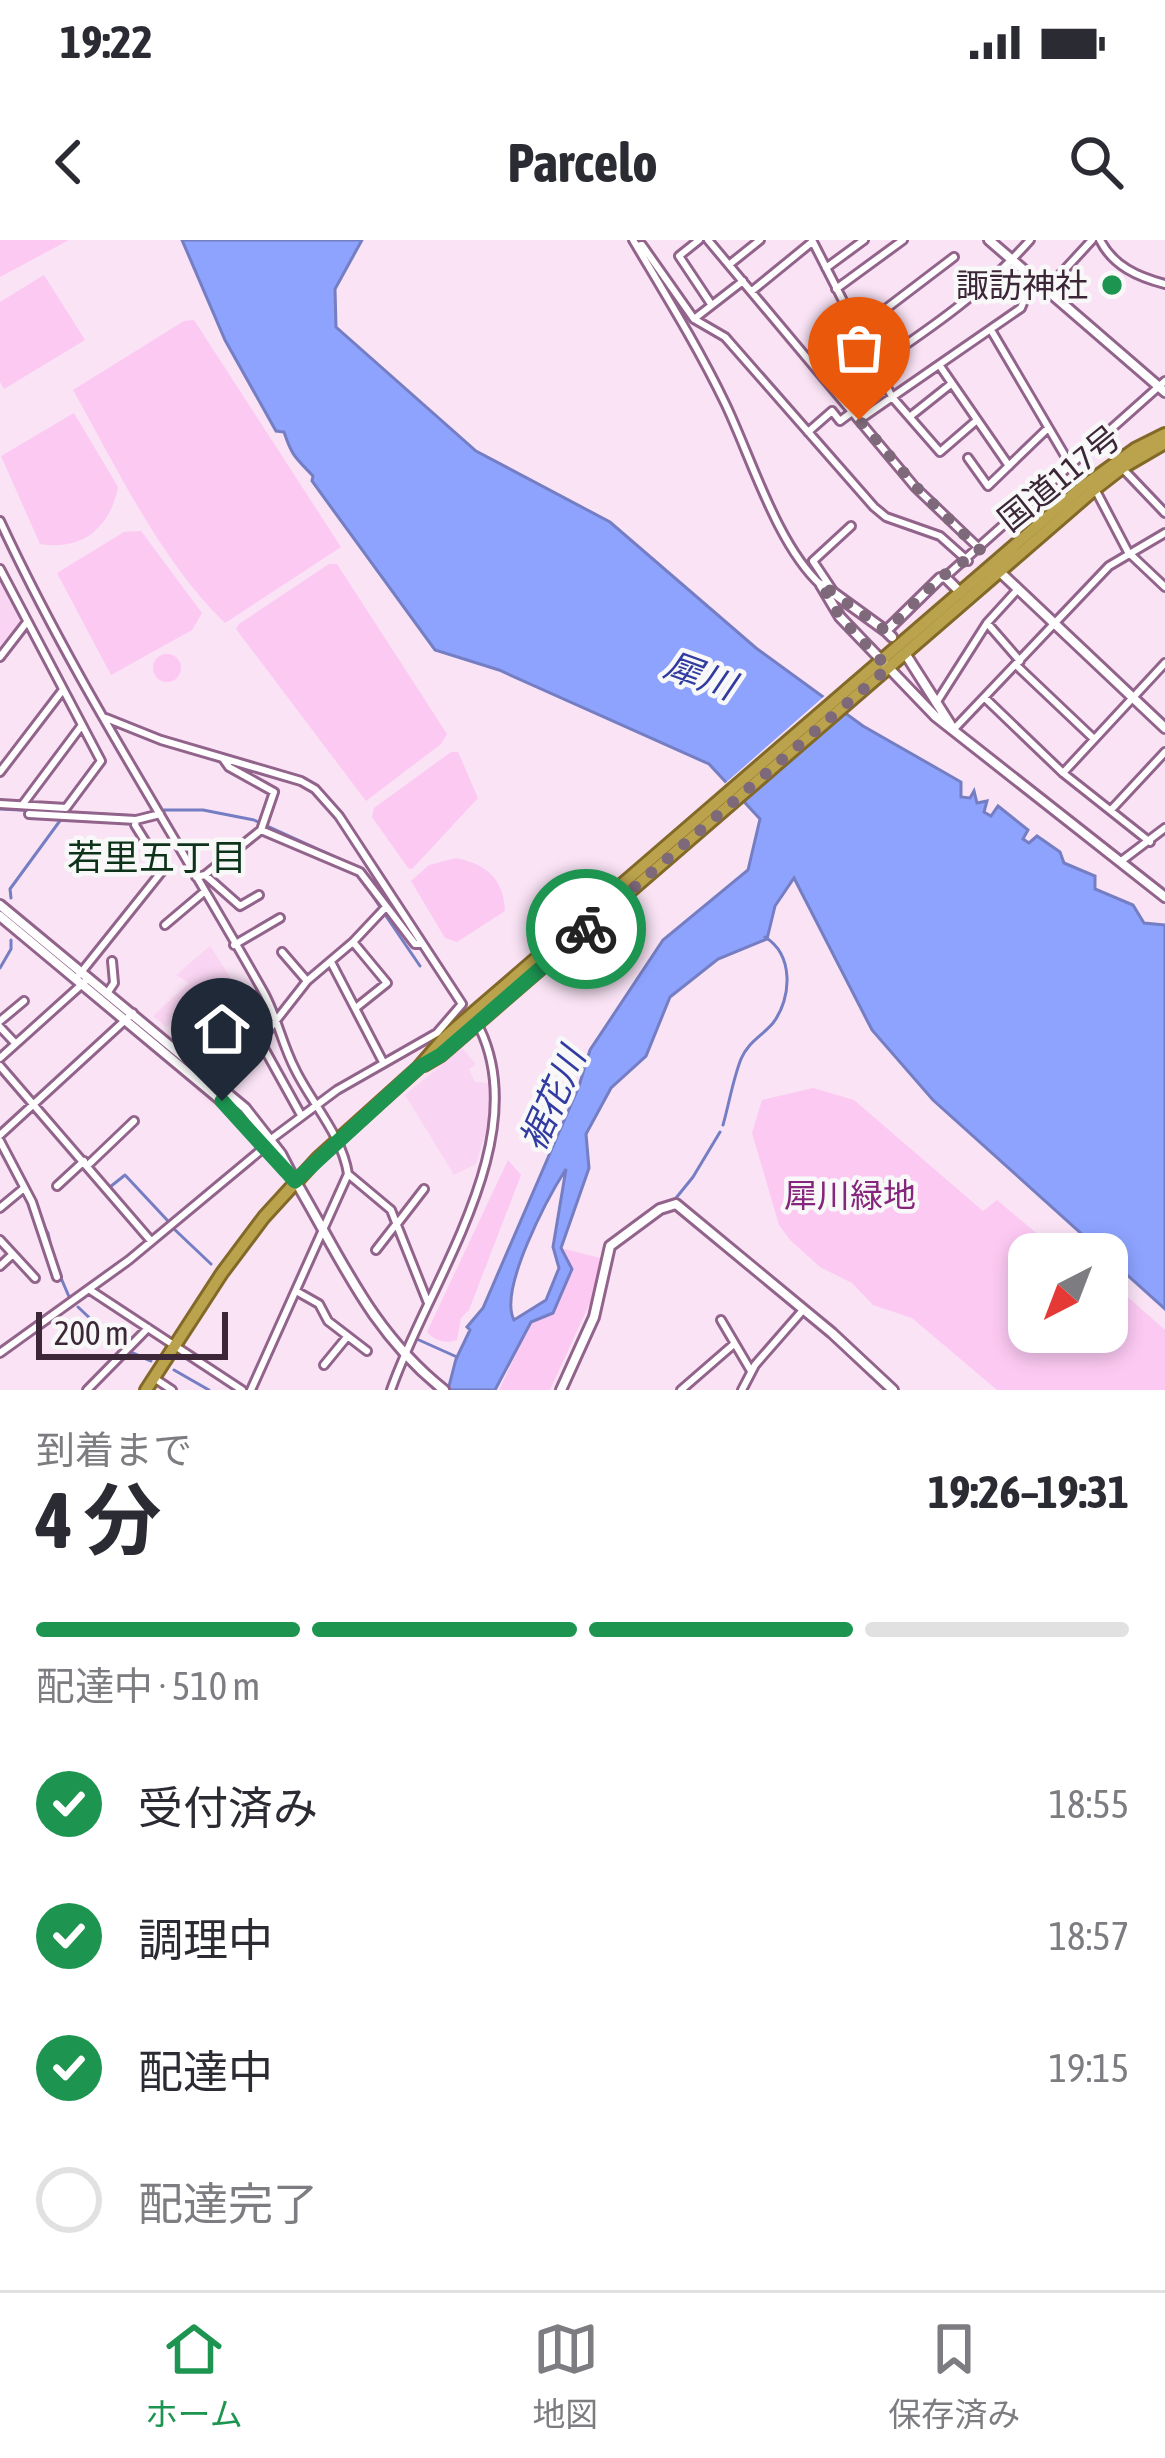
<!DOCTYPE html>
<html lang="ja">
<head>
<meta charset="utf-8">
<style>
  :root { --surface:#fff; --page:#f7f7f7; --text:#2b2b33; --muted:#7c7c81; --line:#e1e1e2; --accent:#1d9551 }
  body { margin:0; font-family:"Asap Condensed","Noto Sans JP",sans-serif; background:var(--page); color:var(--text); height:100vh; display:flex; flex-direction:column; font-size:45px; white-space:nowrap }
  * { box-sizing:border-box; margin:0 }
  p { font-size:39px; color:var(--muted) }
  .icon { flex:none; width:66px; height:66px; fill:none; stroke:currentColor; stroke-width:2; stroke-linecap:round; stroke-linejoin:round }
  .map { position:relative; height:1150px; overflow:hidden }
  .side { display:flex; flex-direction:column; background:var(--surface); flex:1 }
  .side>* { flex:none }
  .needle { width:78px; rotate:222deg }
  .buttons { position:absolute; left:1008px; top:993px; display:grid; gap:24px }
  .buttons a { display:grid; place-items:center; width:120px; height:120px; border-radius:24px; background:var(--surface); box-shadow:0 6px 18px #0003; font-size:60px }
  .scale { position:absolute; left:36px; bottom:30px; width:192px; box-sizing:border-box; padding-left:12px; border:6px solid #3c2738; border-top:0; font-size:33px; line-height:42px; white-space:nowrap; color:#3c2738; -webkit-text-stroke:9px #f8f8f8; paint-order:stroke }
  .pin { position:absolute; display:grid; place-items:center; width:102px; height:102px; color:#fff; margin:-123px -51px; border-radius:50% 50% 50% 0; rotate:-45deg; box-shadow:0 0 12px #0007 }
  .pin .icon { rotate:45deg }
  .courier { position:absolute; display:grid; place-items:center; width:120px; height:120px; margin:-60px; border:9px solid #1d9551; border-radius:50%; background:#fff; color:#222; box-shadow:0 3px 15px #0007 }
  .headline em { font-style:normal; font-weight:700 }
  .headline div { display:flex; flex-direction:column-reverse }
  .headline { display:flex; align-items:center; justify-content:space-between; height:204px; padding:0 36px }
  h1 { font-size:78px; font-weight:700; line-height:90px }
  .bar { display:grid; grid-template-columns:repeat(4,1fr); gap:18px 12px; align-content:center; height:144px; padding:0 36px }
  .bar i { height:15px; border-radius:9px; background:var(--line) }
  .bar .active { background:var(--accent) }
  .bar p { grid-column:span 4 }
  ol { padding:0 36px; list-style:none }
  li { display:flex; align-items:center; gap:36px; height:132px }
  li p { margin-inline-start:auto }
  li .icon { padding:12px; border-radius:50%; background:var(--accent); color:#fff; stroke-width:4 }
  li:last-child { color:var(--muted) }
  li i { width:66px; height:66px; border:6px solid var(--line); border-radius:50% }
  .status { display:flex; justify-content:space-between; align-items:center; height:84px; padding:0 60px; background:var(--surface); direction:ltr }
  .status svg { height:33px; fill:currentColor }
  header { display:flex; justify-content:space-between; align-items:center; height:156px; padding:0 36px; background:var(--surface); font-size:54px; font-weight:700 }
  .dock { display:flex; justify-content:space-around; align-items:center; height:168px; border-top:3px solid var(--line); background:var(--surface); font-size:33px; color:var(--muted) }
  .dock a { display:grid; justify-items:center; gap:6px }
  .dock .active { color:var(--accent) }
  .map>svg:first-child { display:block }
</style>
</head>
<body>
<div class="status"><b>19:22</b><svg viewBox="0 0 49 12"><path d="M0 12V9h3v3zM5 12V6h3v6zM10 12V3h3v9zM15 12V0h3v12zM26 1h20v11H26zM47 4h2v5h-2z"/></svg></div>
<header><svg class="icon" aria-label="back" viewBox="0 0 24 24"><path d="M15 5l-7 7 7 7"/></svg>Parcelo<svg class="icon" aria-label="search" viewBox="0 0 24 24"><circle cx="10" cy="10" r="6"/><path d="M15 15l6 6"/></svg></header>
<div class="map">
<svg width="1165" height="1150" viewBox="0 0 1165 1150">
  <rect width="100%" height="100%" fill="#f9e3f5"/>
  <path fill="#fad5f3" d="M0,336L22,385L0,413Z
    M210,706L244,758L230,771L219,759L209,767L200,757L166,787L153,776L189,743L176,735Z
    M462,808L476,824L469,829L475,842L490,843L488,885L476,924L454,935L405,855Z"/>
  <path fill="#fcc9f3" d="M0,0H69L0,37Z
    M44,35L85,100L4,149L0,142V62Z
    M194,80L341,307L225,383C160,320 117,228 73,150L184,81Z
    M74,173L118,247C110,288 82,311 40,304L1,216Z
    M141,291L202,373L192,390L111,435L57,333L124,292Z
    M329,324H337L447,494L441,504L366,561L236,389L239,384Z
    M153 428a14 14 0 1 1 28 0a14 14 0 1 1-28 0Z
    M451,512H458L478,558L412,629L408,628L372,577L374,568Z
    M456,618C486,624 504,639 505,671L457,702L445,698L411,641L429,625Z
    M813,848L854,860L983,971L997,960L1061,1014H1029V1092H1107V1044L1130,1059L1165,1090V1150H997L912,1078L873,1065L852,1043L820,1027L790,1000L779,985L752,893L762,860Z
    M508,920L521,935L469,1070L461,1078L457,1100C445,1104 436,1101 427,1092Z
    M561,1008L600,1018L595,1052L550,1150H499L531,1082L553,1072L571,1029Z"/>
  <path fill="#8da3fe" stroke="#757ec3" stroke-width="3" fill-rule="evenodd" d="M182,0H362L335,49L336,87L476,211L610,282L756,408L863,486L961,542V557L970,558L974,551L977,563L987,561L984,572L991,576L998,566L1028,590L1023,599L1029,603L1037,596L1060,612L1064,623L1095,636V649L1133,665L1144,683L1165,685V1069L933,860L872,790L794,638L775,666L767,699L718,719L670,757L646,816L611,848L586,894L589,928L561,1008L572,1029L553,1073L531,1082L495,1150H448L456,1119L470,1090L467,1087L483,1068L579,846L590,810L663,700L748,630L760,579L709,524L499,430L435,410L312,241L313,236C295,217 292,216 284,192L276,191L225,100ZM566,929L553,1007L559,1028L546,1060L514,1080C498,1050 548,957 566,929Z"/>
  <path fill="#f9e3f5" d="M829,452L850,469L740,566L722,546Z"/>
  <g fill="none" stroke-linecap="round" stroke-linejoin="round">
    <path stroke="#757ec3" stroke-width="3" d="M9,339L29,379
      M0,569L140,576
      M164,570H203L254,580L353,625
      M65,574L104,520L67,451
      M365,644L380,667
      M11,658L10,649L62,578
      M386,676L420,726
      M0,728L11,709V700
      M723,885C729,864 733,839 741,819C748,802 762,796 773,783C792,758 794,715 765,697
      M2,898L10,912
      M14,921L27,946
      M110,947L125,935L168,981
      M676,958L693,937L720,892
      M41,982L48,993L52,1012
      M173,988L211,1024
      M61,1038L70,1059
      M78,1067L114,1101
      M419,1100L457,1117
      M128,1111L151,1121
      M174,1130L209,1150"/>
    <g stroke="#92638b" stroke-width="12">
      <path id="minor" d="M633,0C665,54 698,107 725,163C751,217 777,305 821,345
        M699,0L679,16L711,64
        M708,0L915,247L980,309
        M812,0L892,157L940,212L977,180
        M1100,0C1113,26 1138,37 1165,44
        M637,6L642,5L694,79L725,97L874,267L886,277L940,296L968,321
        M730,24L760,0
        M826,28L864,0
        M836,49L903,0
        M752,51L812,2
        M1045,51L1092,0
        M694,79L743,41
        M858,90L954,17
        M991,90L1071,226
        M876,125C931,88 986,50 1030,0
        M940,126L1009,226
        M912,175L951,144
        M859,180L1021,68L1025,58L1005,26
        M808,192L832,171L840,181L852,172
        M968,218L988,246L1047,189
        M1122,228L1165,273
        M1095,249L1128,312L1165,347
        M0,281C76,445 176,596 264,753C277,777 282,804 295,829C312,864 342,895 348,934L251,1150
        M0,329L101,521L66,568L0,564
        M945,337L1165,141
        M833,351L813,321L851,286
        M987,383L1020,421
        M0,417L27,382
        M1016,425L1094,499
        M985,458L1063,533L1150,602
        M938,460L987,383L1018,349
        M106,478L161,500L301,541L315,549L339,576L462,764L437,793L337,850L270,900
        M954,489L1109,326L1165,293
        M0,532L62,451
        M1063,533L1165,423
        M23,564L82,485
        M1111,570L1165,512
        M29,574L136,580
        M261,590L360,632L415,704H422
        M1120,622L1165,588
        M205,635L240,666L259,655
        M196,637L205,635L261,590L274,552L229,527L224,520
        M165,685L204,652
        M353,702L387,743L357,767
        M234,705L280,678
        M282,712L307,741
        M331,722L382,820
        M79,735L163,630L135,585L136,580L160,574
        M108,752L114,743L112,721
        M0,781L24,761
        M0,787L15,803
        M0,818L89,738
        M0,826L151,1001
        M301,875L260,801L307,741L353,702L385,668
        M0,895L133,773
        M0,901L32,962L57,1037
        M88,925L134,881
        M348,934L391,970L428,1063
        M57,946L84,921
        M0,968L24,948
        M397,984L424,949
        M0,1000L35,1038
        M376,1010L397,983
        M0,1026L13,1014
        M90,1050L242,1150
        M296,1051L319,1064L328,1081L367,1111
        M721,1080L751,1131
        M0,1113L129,1020L266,906
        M324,1125L347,1097
        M154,1138L172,1150
        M87,1150L148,1088
        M391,1150C427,1045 534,902 480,789
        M681,1150L734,1104
        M742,1150L755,1125L803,1070"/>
    </g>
    <g stroke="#92638b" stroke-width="14">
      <path id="tertiary" d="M989,0L1165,152
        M1000,332L1165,488
        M821,345L840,377L935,476L1165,657
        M824,346L886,391
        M892,397L886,391L940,338L945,337L960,352
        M908,418L952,487
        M296,942C342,1020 371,1092 444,1150
        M561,1150L594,1077L610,1006L660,969L676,964L832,1093L893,1150"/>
    </g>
    <g stroke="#92638b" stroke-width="14">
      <path id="secondary" d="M0,665L245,868L281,914L295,941
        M0,676L222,861L286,931"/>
    </g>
    <g stroke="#836928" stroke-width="16">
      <path id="trunk" d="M424,825L441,815L1095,249L1122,228L1165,203
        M146,1150L222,1033L264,977L318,918L418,828L444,798L1082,247L1135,209L1165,194"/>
    </g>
    <use href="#minor" stroke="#fff" stroke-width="6"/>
    <use href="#tertiary" stroke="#fff" stroke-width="8"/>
    <use href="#secondary" stroke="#fff" stroke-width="8"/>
    <use href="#trunk" stroke="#baa34c" stroke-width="10"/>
  </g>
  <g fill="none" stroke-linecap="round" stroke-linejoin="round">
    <path stroke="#7e697a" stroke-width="12" stroke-dasharray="0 21.6" d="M586,689L888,428L840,377L821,344L886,391L940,338L980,310L916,247L859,180"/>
    <path stroke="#1d9551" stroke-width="15" d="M222,861L295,941L418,828L441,815L586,689"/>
  </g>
  <circle fill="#1d9551" stroke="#f8f8f8" stroke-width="4.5" cx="1112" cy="45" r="12"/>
  <g text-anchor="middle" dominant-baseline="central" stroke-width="9" stroke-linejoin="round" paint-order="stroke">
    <g font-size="33" fill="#3c2738" stroke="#f8f8f8" text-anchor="end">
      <text x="1088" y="45">諏訪神社</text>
    </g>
    <g font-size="33" fill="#3c2738" stroke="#f8f8f8">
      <text transform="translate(1059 238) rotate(-39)">国道117号</text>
    </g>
    <g font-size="33" fill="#85257b" stroke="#f8f8f8">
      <text x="850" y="955">犀川緑地</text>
    </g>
    <g font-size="36" font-style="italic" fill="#313ba1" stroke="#f8f8f8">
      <text transform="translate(700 435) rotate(20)">犀川</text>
      <text transform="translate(552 859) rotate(-66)">裾花川</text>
    </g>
    <g font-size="36" fill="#0e331b" stroke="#f8f8f8">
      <text x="157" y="617">若里五丁目</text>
    </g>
  </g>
</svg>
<div class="buttons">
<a><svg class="needle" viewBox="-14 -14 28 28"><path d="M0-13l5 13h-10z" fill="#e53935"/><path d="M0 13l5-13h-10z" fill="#7c7c81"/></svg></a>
</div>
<div class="scale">200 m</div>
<div class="pin" style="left:859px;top:180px;background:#ea580c"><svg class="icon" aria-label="bag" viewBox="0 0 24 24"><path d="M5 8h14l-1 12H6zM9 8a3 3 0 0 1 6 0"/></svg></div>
<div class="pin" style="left:222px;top:861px;background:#1f2937"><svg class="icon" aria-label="home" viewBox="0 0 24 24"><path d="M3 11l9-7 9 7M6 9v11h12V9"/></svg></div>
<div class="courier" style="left:586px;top:689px"><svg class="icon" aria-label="bike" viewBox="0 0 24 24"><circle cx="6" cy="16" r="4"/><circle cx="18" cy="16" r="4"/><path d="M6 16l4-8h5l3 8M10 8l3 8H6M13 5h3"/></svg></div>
</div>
<section class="side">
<div class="headline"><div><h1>4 分</h1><p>到着まで</p></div><em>19:26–19:31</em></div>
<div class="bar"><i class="active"></i><i class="active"></i><i class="active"></i><i></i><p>配達中 · 510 m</p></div>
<ol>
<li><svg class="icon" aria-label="check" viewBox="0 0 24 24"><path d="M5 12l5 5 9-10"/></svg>受付済み<p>18:55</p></li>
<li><svg class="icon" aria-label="check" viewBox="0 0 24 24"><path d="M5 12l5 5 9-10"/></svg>調理中<p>18:57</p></li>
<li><svg class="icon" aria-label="check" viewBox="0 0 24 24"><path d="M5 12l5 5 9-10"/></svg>配達中<p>19:15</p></li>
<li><i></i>配達完了</li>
</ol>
</section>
<nav class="dock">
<a class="active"><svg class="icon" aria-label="home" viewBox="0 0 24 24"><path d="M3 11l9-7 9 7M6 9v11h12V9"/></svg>ホーム</a>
<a><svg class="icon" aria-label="map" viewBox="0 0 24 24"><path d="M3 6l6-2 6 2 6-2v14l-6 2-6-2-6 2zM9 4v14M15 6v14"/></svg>地図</a>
<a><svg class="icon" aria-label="saved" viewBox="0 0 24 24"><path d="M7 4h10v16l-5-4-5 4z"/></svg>保存済み</a>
</nav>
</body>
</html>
